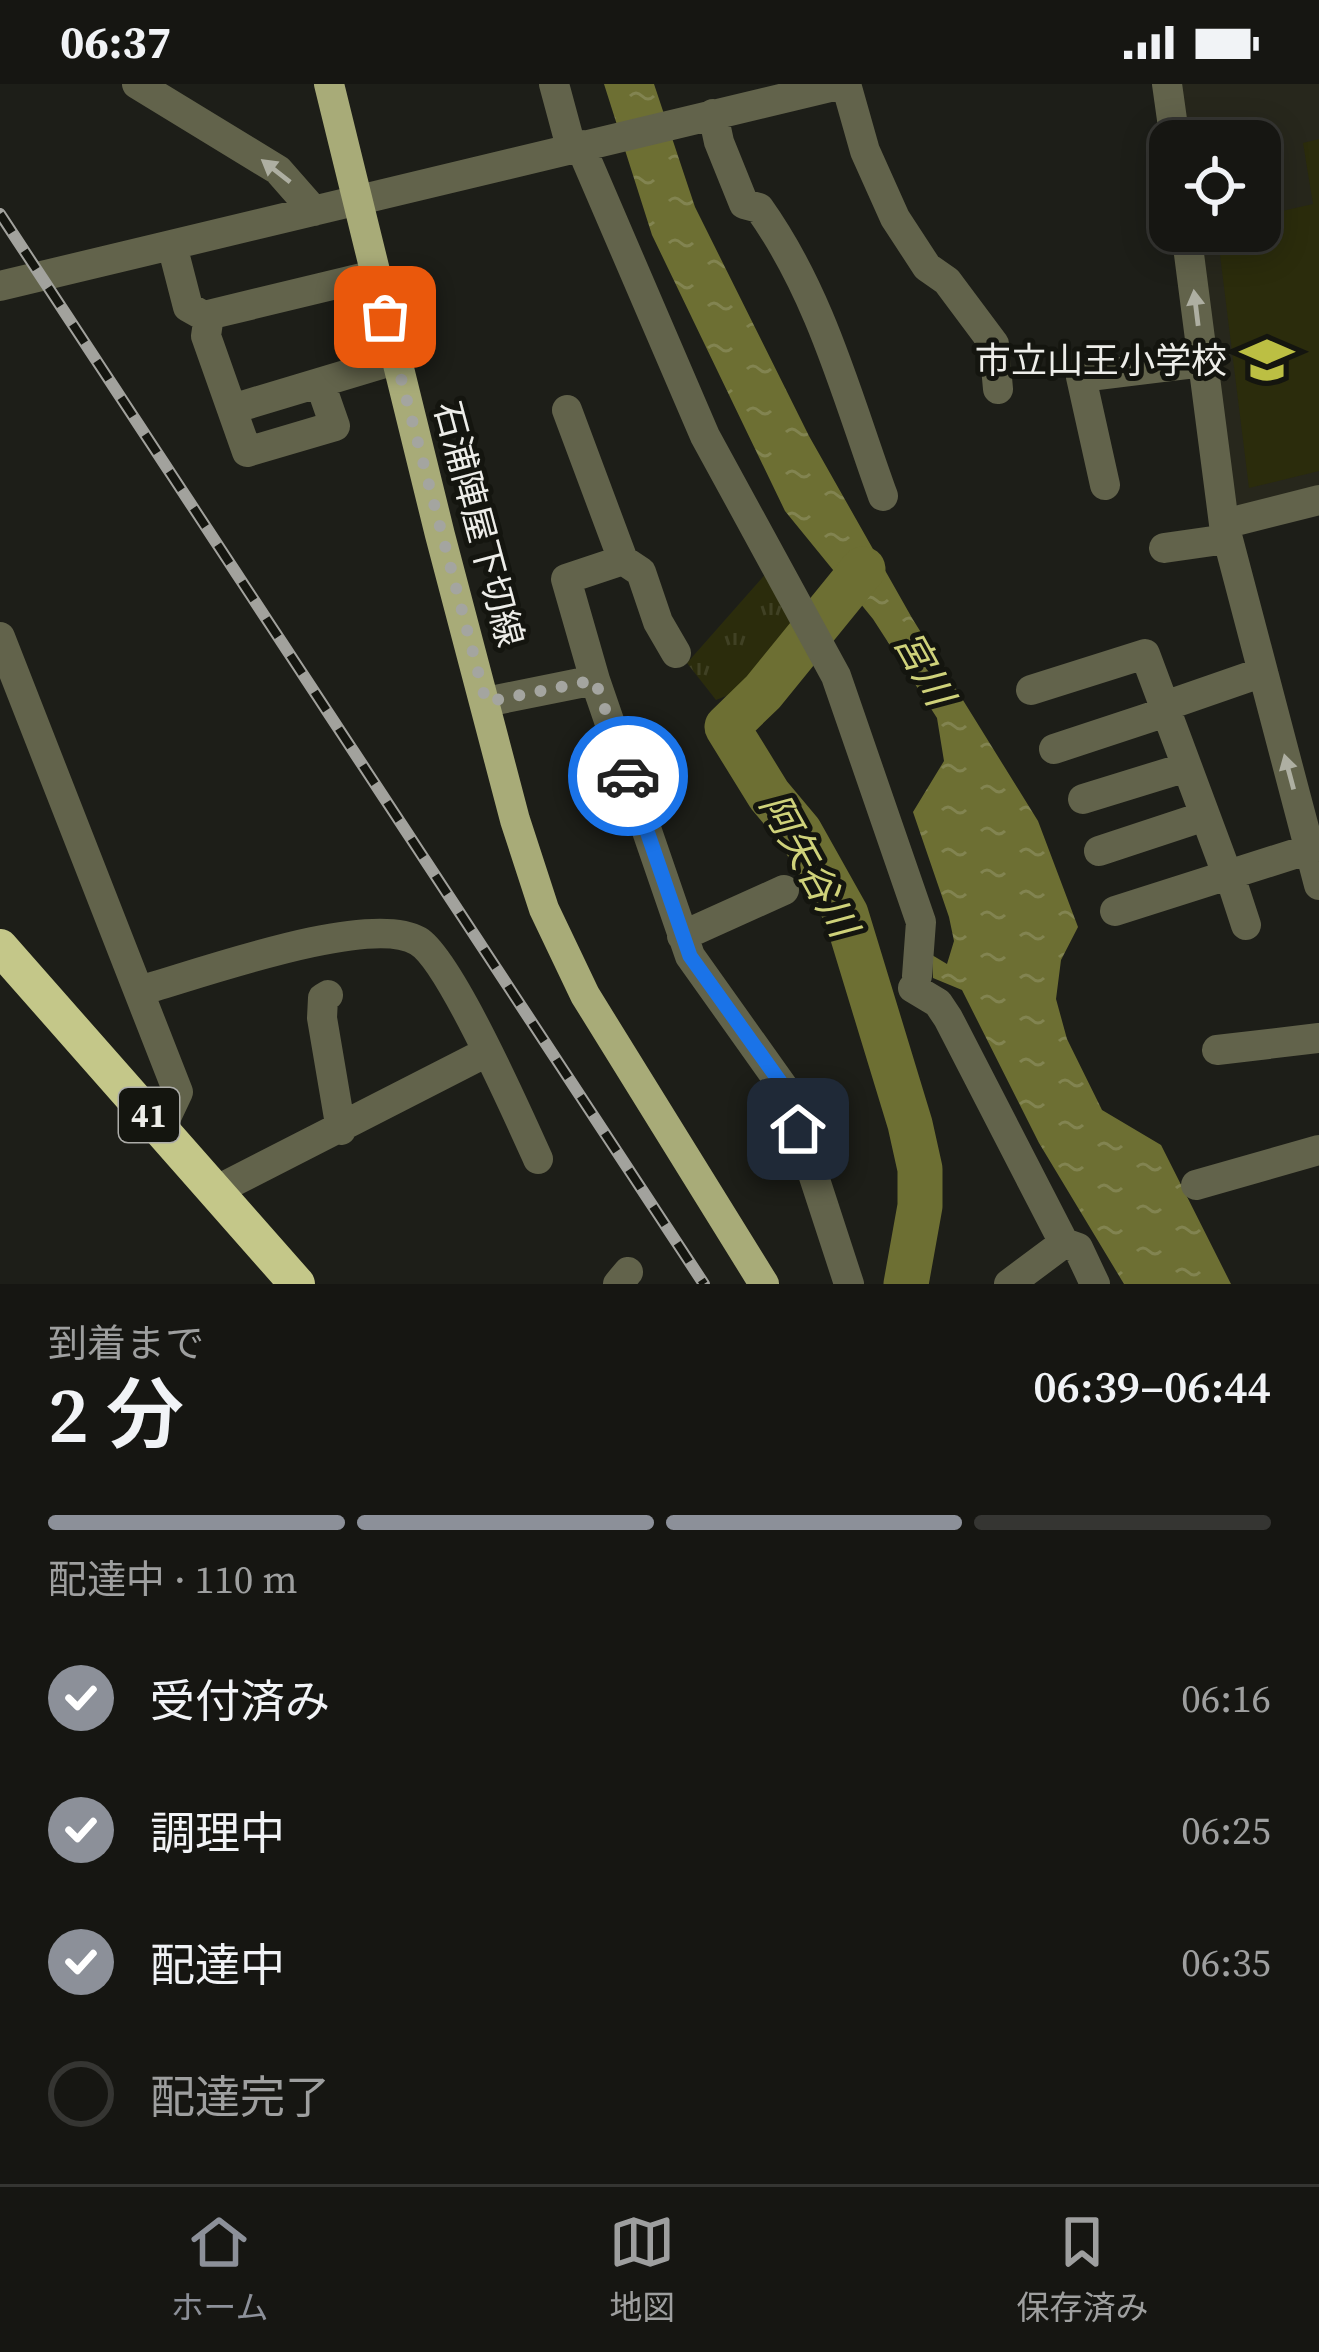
<!DOCTYPE html>
<html lang="ja">
<head>
<meta charset="utf-8">
<style>
  :root { --surface:#161612; --page:#232320; --text:#f1f3f6; --muted:#9e9f9f; --line:#353532; --accent:#8c9099 }
  body { margin:0; font-family:"Source Serif 4","Noto Sans JP",serif; background:var(--page); color:var(--text); height:100vh; display:flex; flex-direction:column; font-size:45px; white-space:nowrap }
  * { box-sizing:border-box; margin:0 }
  p { font-size:39px; color:var(--muted) }
  .icon { flex:none; width:66px; height:66px; fill:none; stroke:currentColor; stroke-width:2; stroke-linecap:round; stroke-linejoin:round }
  .map { position:relative; height:1200px; overflow:hidden }
  .sheet { display:flex; flex-direction:column; background:var(--surface); flex:1 }
  .sheet>* { flex:none }
  .controls { position:absolute; left:1149px; top:36px; display:grid; gap:24px }
  .controls a { display:grid; place-items:center; width:132px; height:132px; border-radius:24px; background:var(--surface); box-shadow:0 6px 30px #0003,0 0 0 3px var(--line); font-size:60px }
  .pin { position:absolute; display:grid; place-items:center; width:102px; height:102px; color:#fff; margin:-51px; border-radius:24px; box-shadow:0 6px 18px #0006 }
  .courier { position:absolute; display:grid; place-items:center; width:120px; height:120px; margin:-60px; border:9px solid #1a73e8; border-radius:50%; background:#fff; color:#222; box-shadow:0 3px 15px #0007 }
  .headline em { font-style:normal; font-weight:600 }
  .headline div { display:flex; flex-direction:column-reverse }
  .headline { display:flex; align-items:center; justify-content:space-between; height:204px; padding:0 48px }
  h1 { font-size:78px; font-weight:600; line-height:90px }
  .bar { display:grid; grid-template-columns:repeat(4,1fr); gap:18px 12px; align-content:center; height:144px; padding:0 48px }
  .bar i { height:15px; border-radius:9px; background:var(--line) }
  .bar .current { background:var(--accent) }
  .bar p { grid-column:span 4 }
  ol { padding:0 48px; list-style:none }
  li { display:flex; align-items:center; gap:36px; height:132px }
  li p { margin-inline-start:auto }
  li .icon { padding:12px; border-radius:50%; background:var(--accent); color:#fff; stroke-width:4 }
  li:last-child { color:var(--muted) }
  li i { width:66px; height:66px; border:6px solid var(--line); border-radius:50% }
  .status { display:flex; justify-content:space-between; align-items:center; height:84px; padding:0 60px; background:var(--surface); direction:ltr }
  .status svg { height:33px; fill:currentColor }
  .dock { display:flex; justify-content:space-around; align-items:center; height:168px; border-top:3px solid var(--line); background:var(--surface); font-size:33px; color:var(--muted) }
  .dock a { display:grid; justify-items:center; gap:6px }
  .dock .current { color:var(--accent) }
  .map>svg:first-child { display:block }
</style>
</head>
<body>
<div class="status"><b>06:37</b><svg viewBox="0 0 49 12"><path d="M0 12V9h3v3zM5 12V6h3v6zM10 12V3h3v9zM15 12V0h3v12zM26 1h20v11H26zM47 4h2v5h-2z"/></svg></div>
<div class="map">
<svg width="1319" height="1200" viewBox="0 0 1319 1200">
  <defs>
    <pattern id="grass-tufts" width="24" height="20" patternUnits="userSpaceOnUse" patternTransform="scale(3)"><rect width="24" height="20" fill="#2b2c0c"/><path d="M3 7l-1-3M5 7V3M7 7l1-3M15 17l-1-3M17 17v-4M19 17l1-3" fill="none" stroke="#404124"/></pattern>
    <pattern id="water-ripples" width="26" height="14" patternUnits="userSpaceOnUse" patternTransform="scale(3)"><rect width="26" height="14" fill="#6d6f33"/><path d="M2 4q2-2 4 0t4 0M15 11q2-2 4 0t4 0" fill="none" stroke="#828451"/></pattern>
  </defs>
  <rect width="100%" height="100%" fill="#1d1e18"/>
  <path fill="#27271c" d="M1179,0H1319V405L1245,424L1233,419L1198,147H1260V57H1186Z"/>
  <path fill="url(#grass-tufts)" d="M770,485L796,533L753,601L716,616L687,579Z"/>
  <path fill="#2b2c0c" d="M1319,55V387L1249,404L1217,147H1260V132L1313,120L1303,59Z"/>
  <path fill="url(#water-ripples)" d="M604,0H654L695,123L809,352L912,534L1038,737L1078,843L1061,876L1056,915L1067,955L1102,1026L1161,1061L1231,1200H1124L1039,1059L962,906L933,894L932,871L947,880L954,857L949,833L913,728L944,677L937,634L873,535L785,427L652,151Z"/>
  <g fill="none" stroke-linecap="round" stroke-linejoin="round">
    <path stroke="#6d6f33" stroke-width="45" d="M863,485L763,608L727,643L769,711L800,748L846,830L910,1040L920,1085V1122L906,1200"/>
    <path stroke="#62634b" stroke-width="30" d="M137,0L278,86L314,127
      M554,0L571,63
      M846,0L865,67L895,134L927,183L947,197L994,260L998,305
      M1167,0L1175,57
      M713,30L719,58L744,120L759,124C821,211 847,313 883,412
      M580,61L705,352L836,592L921,838L917,892
      M1186,147L1224,440L1319,801
      M172,161L188,223L204,232L374,191
      M0,202L843,0
      M209,231L206,252L247,368L335,342L320,299
      M232,325L395,276
      M567,326L623,476L566,495L595,596L690,872L786,1007L849,1200
      M1105,401L1081,293L1203,278
      M1224,440L1319,416
      M1164,464L1227,455
      M623,476L641,488L658,538L676,569
      M0,553L178,1008L161,1044
      M1031,606L1145,570L1227,790
      M486,618L595,596
      M1054,665L1157,631L1165,622L1263,588
      M1083,715L1187,683
      M1099,767L1205,732
      M1229,789L1246,841
      M1115,827L1310,765
      M682,852L784,806
      M913,904L938,919L948,934L1064,1159L1078,1164L1095,1200
      M139,907C197,891 369,828 418,857C449,875 520,1035 538,1075
      M328,911L323,914L322,934L341,1046
      M1217,966L1319,954
      M1196,1101L1319,1066
      M215,1107L487,968
      M618,1200L628,1188
      M1009,1200L1064,1159"/>
    <path stroke="#a8ab78" stroke-width="30" d="M329,0L440,451L515,736L544,825L585,911L764,1200"/>
    <path stroke="#c4c789" stroke-width="36" d="M0,863L297,1200"/>
    <g stroke="#a2a29d" stroke-width="12">
      <path id="rail" d="M0,130L704,1200"/>
    </g>
    <use href="#rail" stroke="#14150f" stroke-width="8" stroke-dasharray="22" stroke-linecap="butt"/>
  </g>
  <defs><path id="oneway-solid" d="M-6-.8H1V-3.2L6.5 0L1 3.2V.8H-6Z" transform="scale(3)"/></defs>
  <g fill="#aeafa2">
    <use href="#oneway-solid" transform="translate(276 87) rotate(-142)"/>
    <use href="#oneway-solid" transform="translate(1196 224) rotate(-97)"/>
    <use href="#oneway-solid" transform="translate(1289 688) rotate(-105)"/>
  </g>
  <g fill="none" stroke-linecap="round" stroke-linejoin="round">
    <path stroke="#a4a5a0" stroke-width="12" stroke-dasharray="0 21.6" d="M385,233L486,618L595,596L628,692"/>
    <path stroke="#1a73e8" stroke-width="15" d="M628,692L690,872L786,1006L798,1045"/>
  </g>
  <defs>
    <g id="school-bare" transform="scale(4.14)"><path d="M0-5L7-2L0 1L-7-2ZM-4 1L0 2.5L4 1V4Q0 6-4 4Z" fill="#bcbf43" stroke="#14150f" stroke-width="2.5" paint-order="stroke"/></g>
  </defs>
  <g fill-rule="evenodd">
    <use href="#school-bare" x="1267" y="276"/>
  </g>
  <g text-anchor="middle" dominant-baseline="central" stroke-width="10" stroke-linejoin="round" paint-order="stroke">
    <rect fill="#14150f" stroke="#acaca8" stroke-width="3" x="119" y="1004" width="60" height="54" rx="9"/>
    <g font-size="33" font-weight="bold" fill="#edede9">
      <text x="149" y="1031">41</text>
    </g>
    <g font-size="36" fill="#edede9" stroke="#14150f" text-anchor="end">
      <text x="1227" y="276">市立山王小学校</text>
    </g>
    <g font-size="36" fill="#edede9" stroke="#14150f">
      <text transform="translate(479 440) rotate(75)">石浦陣屋下切線</text>
    </g>
    <g font-size="39" font-style="italic" fill="#cfd27a" stroke="#14150f">
      <text transform="translate(924 584) rotate(61)">宮川</text>
      <text transform="translate(809 781) rotate(61)">阿矢谷川</text>
    </g>
  </g>
</svg>
<div class="controls">
<a><svg class="icon" aria-label="locate" viewBox="0 0 24 24"><circle cx="12" cy="12" r="6"/><path d="M12 2v4M12 18v4M2 12h4M18 12h4"/></svg></a>
</div>
<div class="pin" style="left:385px;top:233px;background:#ea580c"><svg class="icon" aria-label="bag" viewBox="0 0 24 24"><path d="M5 8h14l-1 12H6zM9 8a3 3 0 0 1 6 0"/></svg></div>
<div class="pin" style="left:798px;top:1045px;background:#1f2937"><svg class="icon" aria-label="home" viewBox="0 0 24 24"><path d="M3 11l9-7 9 7M6 9v11h12V9"/></svg></div>
<div class="courier" style="left:628px;top:692px"><svg class="icon" aria-label="car" viewBox="0 0 24 24"><path d="M5 17H2v-5l4-1 3-4h7l3 4 3 1v5h-3M9 17h6M6 11h13"/><circle cx="7" cy="17" r="2"/><circle cx="17" cy="17" r="2"/></svg></div>
</div>
<section class="sheet">
<div class="headline"><div><h1>2 分</h1><p>到着まで</p></div><em>06:39–06:44</em></div>
<div class="bar"><i class="current"></i><i class="current"></i><i class="current"></i><i></i><p>配達中 · 110 m</p></div>
<ol>
<li><svg class="icon" aria-label="check" viewBox="0 0 24 24"><path d="M5 12l5 5 9-10"/></svg>受付済み<p>06:16</p></li>
<li><svg class="icon" aria-label="check" viewBox="0 0 24 24"><path d="M5 12l5 5 9-10"/></svg>調理中<p>06:25</p></li>
<li><svg class="icon" aria-label="check" viewBox="0 0 24 24"><path d="M5 12l5 5 9-10"/></svg>配達中<p>06:35</p></li>
<li><i></i>配達完了</li>
</ol>
</section>
<nav class="dock">
<a class="current"><svg class="icon" aria-label="home" viewBox="0 0 24 24"><path d="M3 11l9-7 9 7M6 9v11h12V9"/></svg>ホーム</a>
<a><svg class="icon" aria-label="map" viewBox="0 0 24 24"><path d="M3 6l6-2 6 2 6-2v14l-6 2-6-2-6 2zM9 4v14M15 6v14"/></svg>地図</a>
<a><svg class="icon" aria-label="saved" viewBox="0 0 24 24"><path d="M7 4h10v16l-5-4-5 4z"/></svg>保存済み</a>
</nav>
</body>
</html>
